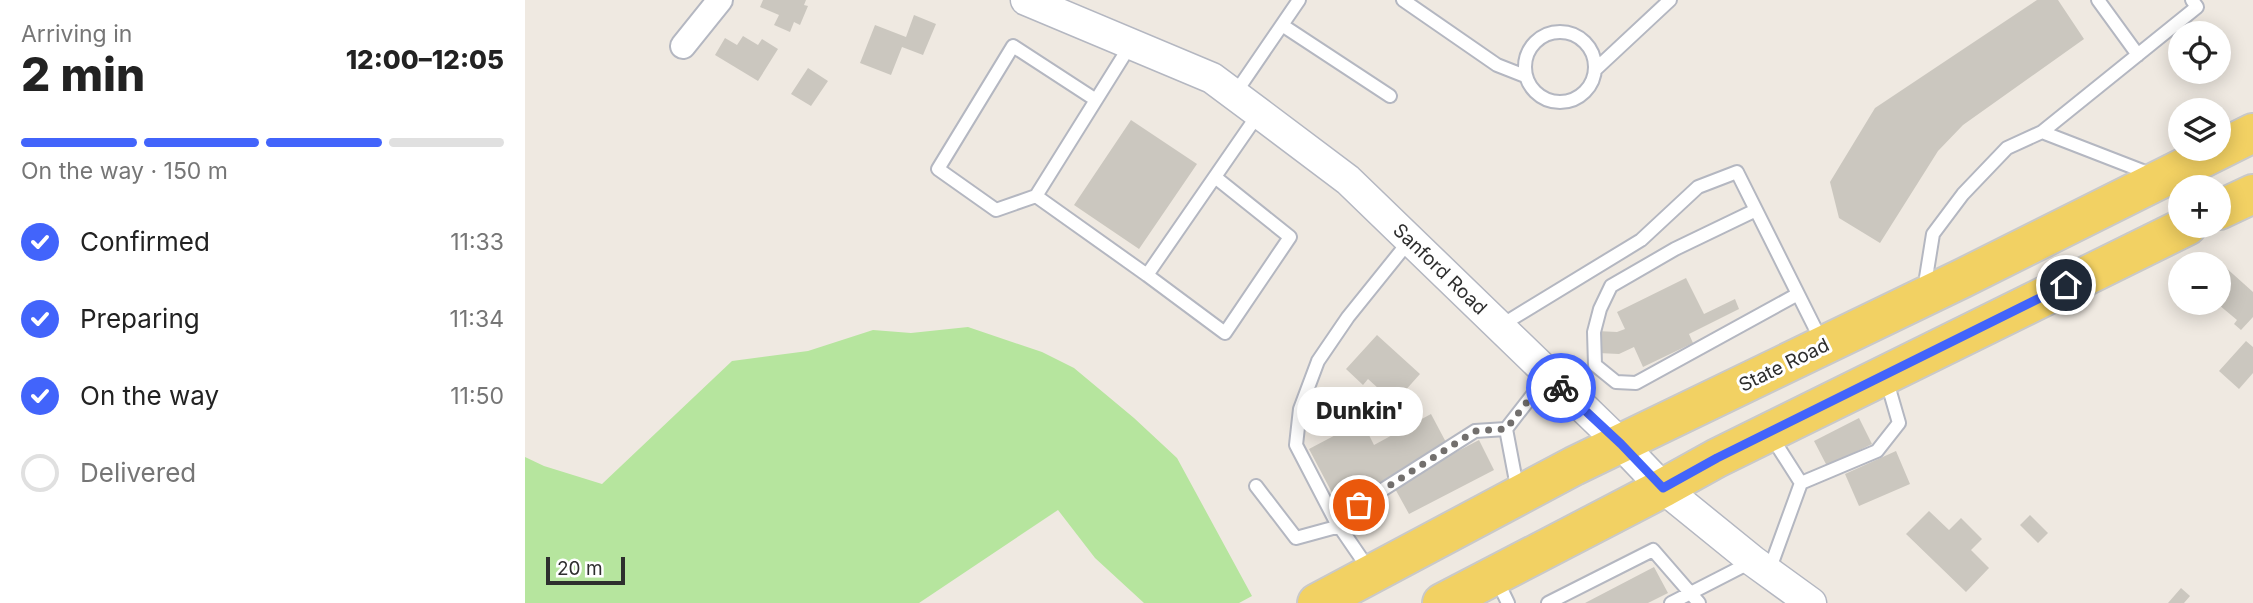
<!DOCTYPE html>
<html lang="en">
<head>
<meta charset="utf-8">
<style>
  :root { --surface:#fff; --page:#f2f2f2; --text:#222; --muted:#767676; --line:#e0e0e0; --accent:#4264fb }
  body { margin:0; font-family:Inter,sans-serif; background:var(--page); color:var(--text); height:100vh; display:flex; flex-direction:column; font-size:26px; white-space:nowrap }
  * { box-sizing:border-box; margin:0 }
  p { font-size:23px; color:var(--muted) }
  .icon { flex:none; width:38px; height:38px; fill:none; stroke:currentColor; stroke-width:2; stroke-linecap:round; stroke-linejoin:round }
  .map { position:relative; flex:1; overflow:hidden }
  .details { display:flex; flex-direction:column; background:var(--surface); width:525px }
  .details>* { flex:none }
  .tools { position:absolute; left:1643px; top:21px; display:grid; gap:14px }
  .tools a { display:grid; place-items:center; width:63px; height:63px; border-radius:50%; background:var(--surface); box-shadow:0 4px 18px #0003; font-size:35px }
  .scale { position:absolute; left:21px; bottom:18px; width:79px; box-sizing:border-box; padding-left:7px; border:4px solid #2e2e2e; border-top:0; font-size:19px; line-height:24px; white-space:nowrap; color:#2e2e2e; -webkit-text-stroke:5px #fff; paint-order:stroke }
  .pin { position:absolute; display:grid; place-items:center; width:60px; height:60px; color:#fff; margin:-30px; border:4px solid #fff; border-radius:50%; box-shadow:0 2px 7px #0007 }
  .courier { position:absolute; display:grid; place-items:center; width:70px; height:70px; margin:-35px; border:5px solid #4264fb; border-radius:50%; background:#fff; color:#222; box-shadow:0 2px 9px #0007 }
  .bubble { position:absolute; height:49px; border-radius:24px; background:var(--surface); box-shadow:0 4px 18px #0003; font-size:23px; font-weight:800; line-height:49px; text-align:center }
  .overview em { font-style:normal; font-weight:800 }
  .overview div { display:flex; flex-direction:column-reverse }
  .overview { display:flex; align-items:center; justify-content:space-between; height:119px; padding:0 21px }
  h1 { font-size:46px; font-weight:800; line-height:52px }
  .bar { display:grid; grid-template-columns:repeat(4,1fr); gap:10px 7px; align-content:center; height:84px; padding:0 21px }
  .bar i { height:9px; border-radius:5px; background:var(--line) }
  .bar .selected { background:var(--accent) }
  .bar p { grid-column:span 4 }
  ol { padding:0 21px; list-style:none }
  li { display:flex; align-items:center; gap:21px; height:77px }
  li p { margin-inline-start:auto }
  li .icon { padding:7px; border-radius:50%; background:var(--accent); color:#fff; stroke-width:4 }
  li:last-child { color:var(--muted) }
  li i { width:38px; height:38px; border:4px solid var(--line); border-radius:50% }
  main { display:flex; flex:1; min-height:0 }
  .map>svg:first-child { display:block }
</style>
</head>
<body>
<main>
<section class="details">
<div class="overview"><div><h1>2 min</h1><p>Arriving in</p></div><em>12:00–12:05</em></div>
<div class="bar"><i class="selected"></i><i class="selected"></i><i class="selected"></i><i></i><p>On the way · 150 m</p></div>
<ol>
<li><svg class="icon" aria-label="check" viewBox="0 0 24 24"><path d="M5 12l5 5 9-10"/></svg>Confirmed<p>11:33</p></li>
<li><svg class="icon" aria-label="check" viewBox="0 0 24 24"><path d="M5 12l5 5 9-10"/></svg>Preparing<p>11:34</p></li>
<li><svg class="icon" aria-label="check" viewBox="0 0 24 24"><path d="M5 12l5 5 9-10"/></svg>On the way<p>11:50</p></li>
<li><i></i>Delivered</li>
</ol>
</section>
<div class="map">
<svg width="1728" height="603" viewBox="0 0 1728 603">
  <rect width="100%" height="100%" fill="#efe9e1"/>
  <path fill="#b6e59e" d="M443,327L517,352L549,368L609,418L652,458L727,596L714,603H619L570,558L533,510L394,603H0V457L19,466L77,484L207,361L283,351L348,330L386,333Z"/>
  <path fill="#cbc7bf" d="M238,0H281L279,5L283,6L275,25L269,22L265,32L249,25L254,15L235,7Z
    M1512,0H1533L1559,39L1438,125L1413,151L1355,243L1314,218L1305,182L1350,108Z
    M389,15L411,24L398,55L377,47L366,75L335,63L350,25L381,37Z
    M218,36L233,45L237,39L253,49L233,81L190,55L200,38L212,45Z
    M283,68L303,81L286,106L266,94Z
    M606,120L672,164L614,249L549,205Z
    M1699,266L1728,292V317L1716,330L1709,324L1712,320L1694,305V272Z
    M1161,278L1179,314L1210,299L1214,309L1164,334L1168,343L1118,367L1109,347L1094,354L1073,353L1072,331L1092,332L1100,329L1092,312Z
    M852,335L895,374L870,402L865,397L860,402L850,393L854,389L843,379L838,385L821,369Z
    M1721,341L1728,347V373L1714,389L1694,371Z
    M906,414L923,446L866,476L868,479L848,490L846,487L813,504L784,449L837,421L849,445Z
    M1334,418L1347,444L1302,466L1289,441Z
    M954,440L969,470L884,514L868,485Z
    M1371,451L1385,484L1334,506L1320,474Z
    M1404,511L1424,530L1436,518L1457,539L1446,550L1464,568L1441,592L1381,534Z
    M1505,515L1523,533L1513,543L1495,525Z
    M1129,567L1143,593L1123,603H1060Z
    M1656,588L1665,596L1659,603H1643Z"/>
  <g fill="none" stroke-linecap="round" stroke-linejoin="round">
    <g stroke="#b4b7c1" stroke-width="16">
      <path id="service" d="M878,0L972,65L1000,76
        M1573,0L1613,55
        M757,25L865,96
        M1000 67a35 35 0 1 1 70 0a35 35 0 1 1-70 0Z
        M606,44L511,196L622,275
        M1071,69L1145,0
        M709,95L774,0
        M1517,132L1628,175
        M690,177L765,237L700,333L622,275L734,113
        M511,196L471,210L413,169L488,46L571,100
        M1231,210L1150,249L1086,286L1075,309L1069,332L1070,365L1091,382L1111,383L1273,294
        M1399,290L1408,234L1438,194L1482,148L1517,132L1672,7L1667,0
        M975,326L1116,240L1173,187L1212,172L1297,342
        M1246,436L1276,483L1352,451L1374,423L1361,378
        M731,486L771,538L815,526
        M993,492L981,429L1023,375
        M810,520L771,445L775,409L793,361L823,317L885,240
        M845,571L810,520L950,431L981,429
        M1244,571L1276,483
        M971,578L983,603
        M1023,603L1128,550L1174,603
        M1146,603L1228,561"/>
    </g>
    <g stroke="#b4b7c1" stroke-width="28">
      <path id="minor" d="M158,46L195,0"/>
    </g>
    <g stroke="#b4b7c1" stroke-width="33">
      <path id="tertiary" d="M501,0L687,78L734,113L823,180L1096,444L1138,488L1228,561L1286,603"/>
    </g>
    <g stroke="#c9c9c9" stroke-width="42">
      <path id="primary" d="M1694,210L1728,194
        M792,603L1049,466L1436,279L1728,133
        M917,603L1138,488L1192,458L1662,226"/>
    </g>
    <use href="#service" stroke="#fff" stroke-width="12"/>
    <use href="#minor" stroke="#fff" stroke-width="24"/>
    <use href="#tertiary" stroke="#fff" stroke-width="30"/>
    <use href="#primary" stroke="#f2d163" stroke-width="38"/>
  </g>
  <g fill="none" stroke-linecap="round" stroke-linejoin="round">
    <path stroke="#726f6d" stroke-width="7" stroke-dasharray="0 12.6" d="M834,505L950,431L981,429L1023,375L1036,388"/>
    <path stroke="#4264fb" stroke-width="9" d="M1036,388L1096,444L1138,488L1192,458L1541,285"/>
  </g>
  <g text-anchor="middle" dominant-baseline="central" stroke-width="6" stroke-linejoin="round" paint-order="stroke">
    <g font-size="19" fill="#2e2e2e" stroke="#fff">
      <text transform="translate(915 269) rotate(44)">Sanford Road</text>
      <text transform="translate(1259 365) rotate(-26)">State Road</text>
    </g>
  </g>
</svg>
<div class="tools">
<a><svg class="icon" aria-label="locate" viewBox="0 0 24 24"><circle cx="12" cy="12" r="6"/><path d="M12 2v4M12 18v4M2 12h4M18 12h4"/></svg></a>
<a><svg class="icon" aria-label="layers" viewBox="0 0 24 24"><path d="M12 4l9 5-9 5-9-5zM3 14l9 5 9-5"/></svg></a>
<a>+</a>
<a>−</a>
</div>
<div class="scale">20 m</div>
<div class="pin" style="left:834px;top:505px;background:#ea580c"><svg class="icon" aria-label="bag" viewBox="0 0 24 24"><path d="M5 8h14l-1 12H6zM9 8a3 3 0 0 1 6 0"/></svg></div>
<div class="pin" style="left:1541px;top:285px;background:#1f2937"><svg class="icon" aria-label="home" viewBox="0 0 24 24"><path d="M3 11l9-7 9 7M6 9v11h12V9"/></svg></div>
<div class="courier" style="left:1036px;top:388px"><svg class="icon" aria-label="bike" viewBox="0 0 24 24"><circle cx="6" cy="16" r="4"/><circle cx="18" cy="16" r="4"/><path d="M6 16l4-8h5l3 8M10 8l3 8H6M13 5h3"/></svg></div>
<div class="bubble" style="left:772px;top:387px;width:126px">Dunkin'</div>
</div>
</main>
</body>
</html>
